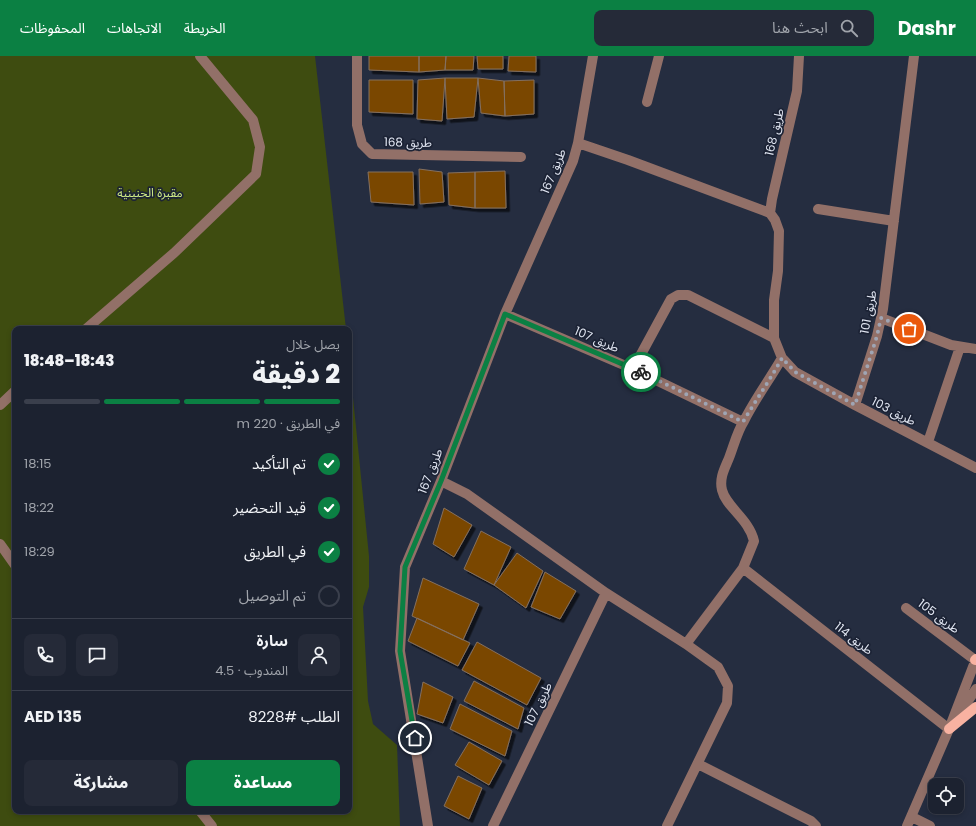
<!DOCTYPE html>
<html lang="ar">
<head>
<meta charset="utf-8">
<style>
  :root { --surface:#1c2230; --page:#252a38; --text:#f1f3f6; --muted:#a0a4ab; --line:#3a3f4c; --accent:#0b8043 }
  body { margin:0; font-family:Poppins,"Noto Sans Arabic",sans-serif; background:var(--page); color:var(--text); direction:rtl; height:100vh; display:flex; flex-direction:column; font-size:15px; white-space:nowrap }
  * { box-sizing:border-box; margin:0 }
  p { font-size:13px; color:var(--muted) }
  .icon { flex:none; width:22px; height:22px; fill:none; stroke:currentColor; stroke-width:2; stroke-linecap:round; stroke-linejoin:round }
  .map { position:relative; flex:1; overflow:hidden; direction:ltr }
  .details { position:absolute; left:12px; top:270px; width:340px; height:488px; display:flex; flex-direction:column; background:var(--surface); border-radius:8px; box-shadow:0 2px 6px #0003,0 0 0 1px var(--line); direction:rtl }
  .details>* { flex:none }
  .tools { position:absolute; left:928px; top:722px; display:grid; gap:8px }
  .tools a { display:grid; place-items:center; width:36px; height:36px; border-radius:8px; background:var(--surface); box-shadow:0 2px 6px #0003,0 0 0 1px var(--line); font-size:20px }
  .pin { position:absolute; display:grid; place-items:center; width:34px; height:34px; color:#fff; margin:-17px; border:2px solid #fff; border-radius:50%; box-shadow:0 1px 4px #0007 }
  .courier { position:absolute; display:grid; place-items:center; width:40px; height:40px; margin:-20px; border:3px solid #0b8043; border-radius:50%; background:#fff; color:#222; box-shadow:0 1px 5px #0007 }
  .headline em { font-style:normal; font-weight:800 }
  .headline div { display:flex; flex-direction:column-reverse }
  .headline { display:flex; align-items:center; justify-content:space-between; height:68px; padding:0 12px }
  h1 { font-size:26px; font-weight:800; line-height:30px }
  .bar { display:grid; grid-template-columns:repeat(4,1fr); gap:6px 4px; align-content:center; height:48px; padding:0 12px }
  .bar i { height:5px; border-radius:3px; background:var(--line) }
  .bar .selected { background:var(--accent) }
  .bar p { grid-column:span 4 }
  .line { display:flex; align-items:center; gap:10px; padding:0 12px; border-top:1px solid var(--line) }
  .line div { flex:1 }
  .round { display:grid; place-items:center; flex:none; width:42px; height:42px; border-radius:8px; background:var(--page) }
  ol { padding:0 12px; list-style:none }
  li { display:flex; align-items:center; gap:12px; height:44px }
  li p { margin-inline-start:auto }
  li .icon { padding:4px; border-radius:50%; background:var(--accent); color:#fff; stroke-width:4 }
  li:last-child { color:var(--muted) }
  li i { width:22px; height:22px; border:2px solid var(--line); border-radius:50% }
  .primary-button { display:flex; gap:8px; margin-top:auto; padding:8px 12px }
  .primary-button a { flex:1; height:46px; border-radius:8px; background:var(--accent); color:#fff; font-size:16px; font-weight:800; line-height:46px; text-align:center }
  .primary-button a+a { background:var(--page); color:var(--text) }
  header { display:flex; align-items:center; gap:24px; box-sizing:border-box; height:56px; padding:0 20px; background:var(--accent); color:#fff }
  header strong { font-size:19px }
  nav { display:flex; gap:22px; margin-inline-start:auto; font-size:14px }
  .search { width:280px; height:36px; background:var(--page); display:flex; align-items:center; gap:10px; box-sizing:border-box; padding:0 14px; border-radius:8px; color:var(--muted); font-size:15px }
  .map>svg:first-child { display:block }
</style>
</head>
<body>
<header>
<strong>Dashr</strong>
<div class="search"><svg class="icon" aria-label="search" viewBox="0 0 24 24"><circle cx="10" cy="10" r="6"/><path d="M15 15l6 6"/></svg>ابحث هنا</div>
<nav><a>الخريطة</a><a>الاتجاهات</a><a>المحفوظات</a></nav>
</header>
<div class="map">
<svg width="976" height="770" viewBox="0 0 976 770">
  <defs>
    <filter id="shadow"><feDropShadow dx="3.5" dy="3.5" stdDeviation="0" flood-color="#0009"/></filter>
  </defs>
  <rect width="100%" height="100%" fill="#252d40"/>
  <path fill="#3e4c10" d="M0,0H315L346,273H15V755H349V302L369,500V531L363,551L368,645L373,668L397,689L400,770H0Z"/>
  <path fill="#7a4601" stroke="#84705f" filter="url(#shadow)" d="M369,0H419V16L369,14Z
    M419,0H446L445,14L419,16Z
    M446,0H474L473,14H445Z
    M477,0H503V13H478Z
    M509,0H536V16L508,15Z
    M445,22H478L474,61L447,63Z
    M445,22L442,65L417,63L418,24Z
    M478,22L504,25L505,60L481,57Z
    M369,24H413V58L369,56Z
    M534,24V58L505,60L504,25Z
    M419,113L442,116L444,146L420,148Z
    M505,115L506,152H475V116Z
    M368,116H413L414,149L371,146Z
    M475,116V152L449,149L448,117Z
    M444,452L472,469L454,501L433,488Z
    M481,475L511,491L494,529L464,513Z
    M517,497L543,515L526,552L494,529Z
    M545,516L576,535L560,563L531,551Z
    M423,522L479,548L463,584L412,560Z
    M417,562L470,587L458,610L408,585Z
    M477,586L541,622L527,649L462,614Z
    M474,625L524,652L518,673L464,645Z
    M423,626L453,641L443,667L417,658Z
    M460,648L512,675L505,700L450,673Z
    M469,686L502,705L489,729L455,709Z
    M458,720L482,732L469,763L444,750Z"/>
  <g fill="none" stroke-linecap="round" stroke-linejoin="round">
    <path stroke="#927068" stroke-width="10" d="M357,0V69L362,88L372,98L521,101
      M647,46L659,0
      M578,87L628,104L770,157
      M818,153L894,165
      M770,157L775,164L779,175L778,215L774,244V282L782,302L795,316L855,349L976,412
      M770,157L772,143L797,35L799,0
      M505,258L633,313L743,366
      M881,262L951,289L976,293
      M86,273L174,197L256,118L260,91L253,64L200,0
      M633,313L671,243L678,239H688L774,282
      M0,349L15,335
      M855,349L877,280L883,253L914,0
      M928,386L960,291
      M441,425L467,438L606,537L686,588L718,611L728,630L727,647L667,770
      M0,488L15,509
      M743,512L949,673
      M906,552L975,604
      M686,588L743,512L754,485C749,463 726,451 722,434C719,422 725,412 729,402C734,389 737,376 744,365C755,343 770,323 782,302
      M959,658L976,633
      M698,708L811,765L816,770
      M200,755L212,770
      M912,761L930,770
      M428,770L400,595L405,511L441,425L505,258L573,105L578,87L593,0
      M493,770L606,537
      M907,770L949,673L976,603"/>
    <path stroke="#f8b2a1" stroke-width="10" d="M975,604L976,603
      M949,673L976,651"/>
  </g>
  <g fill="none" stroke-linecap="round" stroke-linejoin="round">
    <path stroke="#9fa5b4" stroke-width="4" stroke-dasharray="0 7.2" d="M641,316L743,366C756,344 770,324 782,302L795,316L855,349L877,280L881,262L909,273"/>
    <path stroke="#0b8043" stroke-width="5" d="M415,682L400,595L405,511L441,425L505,258L641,316"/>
  </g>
  <g text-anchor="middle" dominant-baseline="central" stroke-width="3.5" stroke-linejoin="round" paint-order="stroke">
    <g font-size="12" fill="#e1e6f2" stroke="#1c2335">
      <text transform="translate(774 76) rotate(-77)">طريق 168</text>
      <text transform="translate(408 86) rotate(1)">طريق 168</text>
      <text transform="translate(553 115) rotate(-68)">طريق 167</text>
      <text transform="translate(868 256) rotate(-79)">طريق 101</text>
      <text transform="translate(597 283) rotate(23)">طريق 107</text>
      <text transform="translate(894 355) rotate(27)">طريق 103</text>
      <text transform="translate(430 415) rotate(-69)">طريق 167</text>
      <text transform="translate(939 560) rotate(37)">طريق 105</text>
      <text transform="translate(854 582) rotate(38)">طريق 114</text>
      <text transform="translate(538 648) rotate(-64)">طريق 107</text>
    </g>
    <g font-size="12" fill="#d1ed87" stroke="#1c2335">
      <text x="150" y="136">مقبرة الحنينية</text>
    </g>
  </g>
</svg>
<div class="tools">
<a><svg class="icon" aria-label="locate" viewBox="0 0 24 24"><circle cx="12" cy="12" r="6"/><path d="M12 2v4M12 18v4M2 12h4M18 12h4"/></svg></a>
</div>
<div class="pin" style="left:909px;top:273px;background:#ea580c"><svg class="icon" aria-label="bag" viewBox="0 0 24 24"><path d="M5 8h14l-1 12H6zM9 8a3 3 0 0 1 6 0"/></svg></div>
<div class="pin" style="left:415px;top:682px;background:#1f2937"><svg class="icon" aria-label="home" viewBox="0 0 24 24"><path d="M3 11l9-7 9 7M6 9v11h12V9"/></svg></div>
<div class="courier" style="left:641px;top:316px"><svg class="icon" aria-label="bike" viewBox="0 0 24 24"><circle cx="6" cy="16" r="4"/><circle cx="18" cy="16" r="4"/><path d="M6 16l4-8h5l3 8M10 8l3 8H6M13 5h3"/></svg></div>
<section class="details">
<div class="headline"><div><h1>2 دقيقة</h1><p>يصل خلال</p></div><em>18:43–18:48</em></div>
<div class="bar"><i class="selected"></i><i class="selected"></i><i class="selected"></i><i></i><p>في الطريق · 220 m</p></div>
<ol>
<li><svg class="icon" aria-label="check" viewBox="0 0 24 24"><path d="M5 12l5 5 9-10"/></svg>تم التأكيد<p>18:15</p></li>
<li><svg class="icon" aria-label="check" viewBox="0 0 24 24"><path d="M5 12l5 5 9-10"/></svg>قيد التحضير<p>18:22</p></li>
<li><svg class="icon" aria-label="check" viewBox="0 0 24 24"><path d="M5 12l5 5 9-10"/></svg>في الطريق<p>18:29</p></li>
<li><i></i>تم التوصيل</li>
</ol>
<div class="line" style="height:72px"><a class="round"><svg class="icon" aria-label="person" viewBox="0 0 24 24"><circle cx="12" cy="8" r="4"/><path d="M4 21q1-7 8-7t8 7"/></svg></a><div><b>سارة</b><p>المندوب · 4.5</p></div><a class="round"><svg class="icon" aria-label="chat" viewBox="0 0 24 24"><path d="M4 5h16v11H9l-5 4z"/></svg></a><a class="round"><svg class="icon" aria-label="phone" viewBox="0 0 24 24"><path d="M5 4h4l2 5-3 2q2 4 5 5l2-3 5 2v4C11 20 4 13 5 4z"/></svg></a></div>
<div class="line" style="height:52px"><div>الطلب #8228</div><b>AED 135</b></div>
<div class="primary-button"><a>مساعدة</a><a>مشاركة</a></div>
</section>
</div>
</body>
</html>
